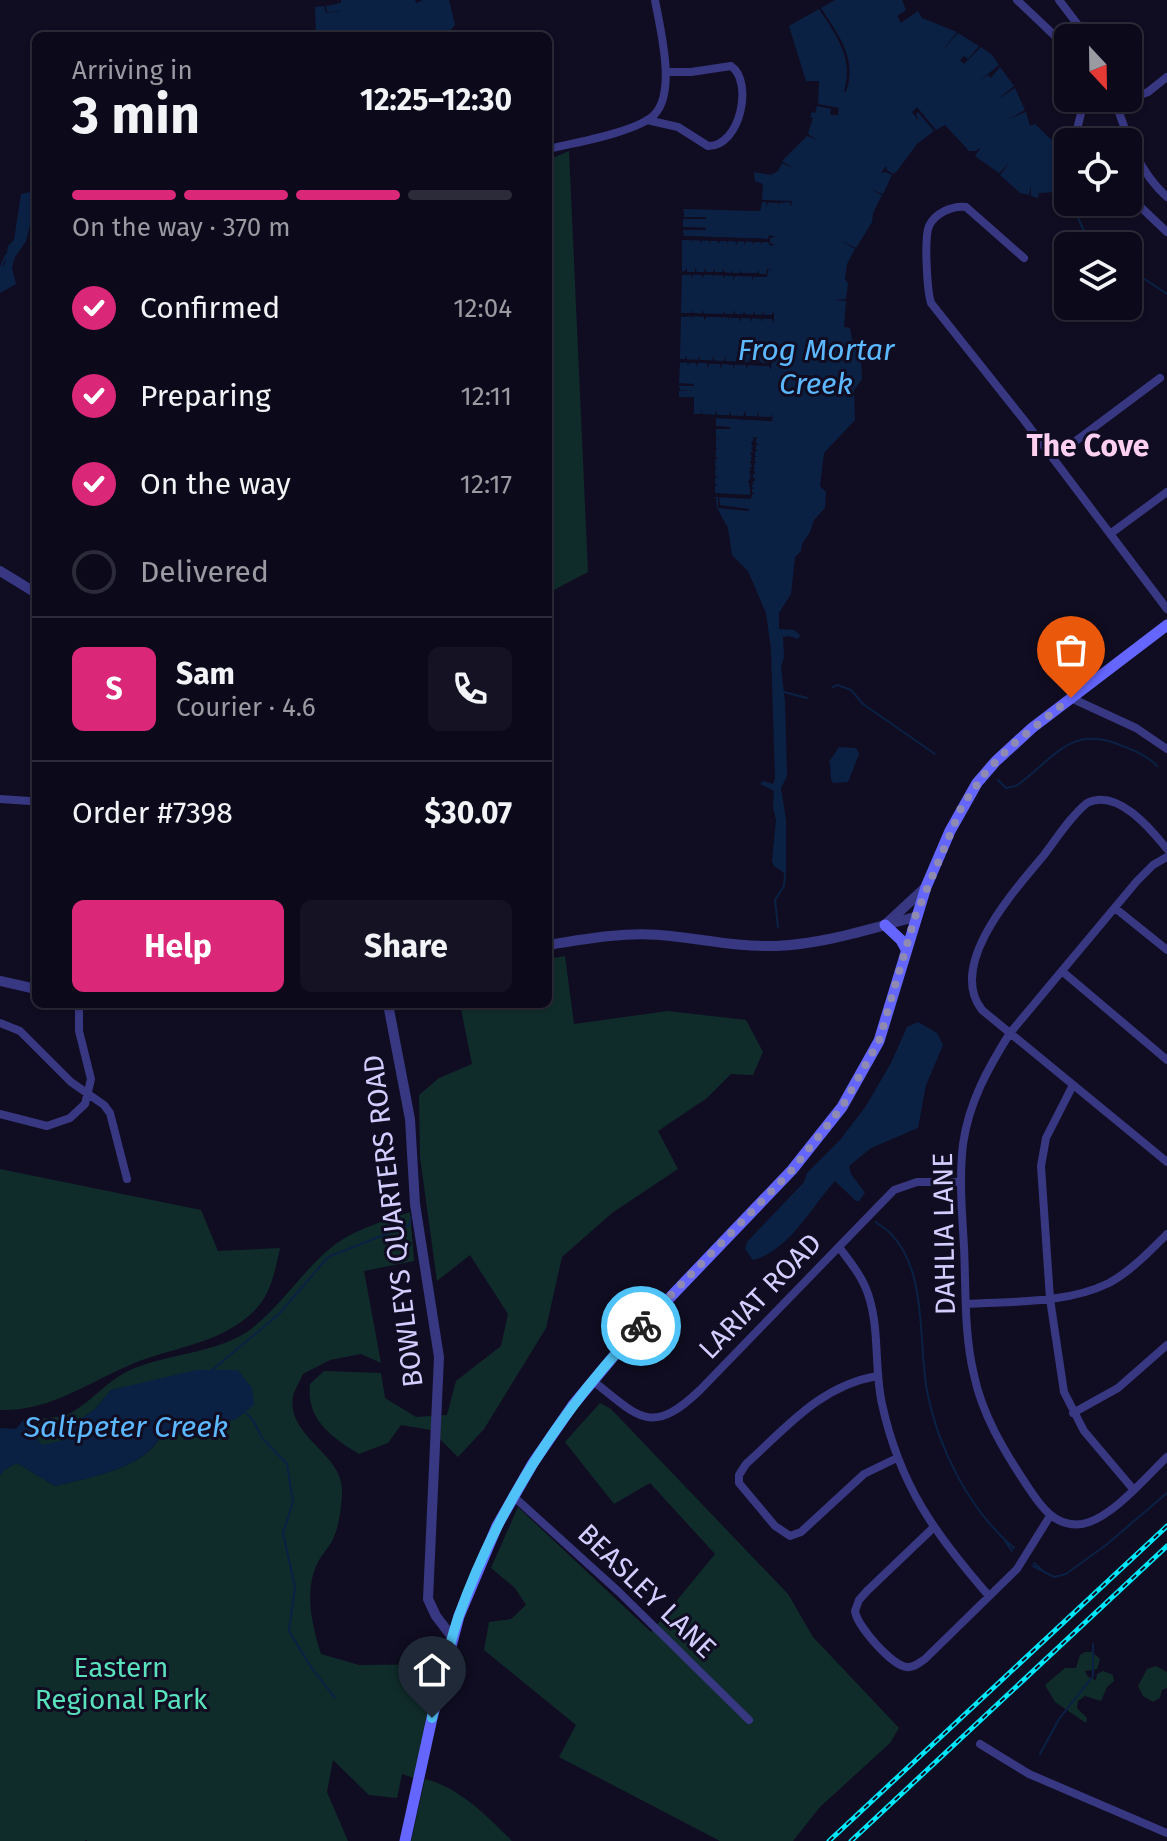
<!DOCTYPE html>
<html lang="en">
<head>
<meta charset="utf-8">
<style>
  :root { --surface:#0c0a1a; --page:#151323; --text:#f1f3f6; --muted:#9a9aa2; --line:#2c2b39; --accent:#db2777 }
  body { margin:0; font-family:"Fira Sans",sans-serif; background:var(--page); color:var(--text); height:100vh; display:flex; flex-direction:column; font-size:30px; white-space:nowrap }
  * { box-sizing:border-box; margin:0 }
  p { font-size:26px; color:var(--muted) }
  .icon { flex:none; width:44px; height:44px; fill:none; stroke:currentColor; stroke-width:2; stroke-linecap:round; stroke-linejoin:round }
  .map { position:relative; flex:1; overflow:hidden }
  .details { position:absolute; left:32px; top:32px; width:520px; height:976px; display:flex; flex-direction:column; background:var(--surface); border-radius:12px; box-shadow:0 2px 6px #0004,0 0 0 2px var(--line) }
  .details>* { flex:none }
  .needle { width:52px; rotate:158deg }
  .controls { position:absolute; left:1054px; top:24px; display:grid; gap:16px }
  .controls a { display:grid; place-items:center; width:88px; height:88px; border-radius:12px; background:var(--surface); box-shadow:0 2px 6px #0004,0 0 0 2px var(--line); font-size:40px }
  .pin { position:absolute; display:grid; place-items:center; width:68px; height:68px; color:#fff; margin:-82px -34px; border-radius:50% 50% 50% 0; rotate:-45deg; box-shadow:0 0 8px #0007 }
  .pin .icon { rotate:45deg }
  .courier { position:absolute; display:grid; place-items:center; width:80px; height:80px; margin:-40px; border:6px solid #4fc3f7; border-radius:50%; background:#fff; color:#222; box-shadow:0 2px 10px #0007 }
  .head em { font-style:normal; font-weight:700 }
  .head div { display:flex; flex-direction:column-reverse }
  .head { display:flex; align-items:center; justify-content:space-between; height:136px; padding:0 40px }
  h1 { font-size:52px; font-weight:700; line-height:60px }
  .bar { display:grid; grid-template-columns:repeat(4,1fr); gap:12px 8px; align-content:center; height:96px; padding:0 40px }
  .bar i { height:10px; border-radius:6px; background:var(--line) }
  .bar .selected { background:var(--accent) }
  .bar p { grid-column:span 4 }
  .line { display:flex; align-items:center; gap:20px; padding:0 40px; border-top:2px solid var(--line) }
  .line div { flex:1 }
  .round { display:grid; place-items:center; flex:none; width:84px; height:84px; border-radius:12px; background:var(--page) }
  ol { padding:0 40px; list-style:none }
  li { display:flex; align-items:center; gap:24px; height:88px }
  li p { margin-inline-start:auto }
  li .icon { padding:8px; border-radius:50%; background:var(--accent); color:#fff; stroke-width:4 }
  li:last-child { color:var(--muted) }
  li i { width:44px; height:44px; border:4px solid var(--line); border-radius:50% }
  .primary-button { display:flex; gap:16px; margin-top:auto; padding:16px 40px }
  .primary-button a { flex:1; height:92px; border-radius:12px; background:var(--accent); color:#fff; font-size:32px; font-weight:700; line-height:92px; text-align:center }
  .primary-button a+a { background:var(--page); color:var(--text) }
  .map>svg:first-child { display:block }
</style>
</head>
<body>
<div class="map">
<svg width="1167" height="1841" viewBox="0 0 1167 1841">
  <rect width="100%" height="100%" fill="#100d22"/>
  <path fill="#102c2a" d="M569,151L588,572L548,593V160Z
    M565,956L574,1024L668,1011L746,1020L763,1052L753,1075L731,1074L707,1098L658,1131L678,1169L612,1213L562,1257L546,1328L484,1429L458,1457L431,1430L401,1425L388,1443L359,1454C331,1437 306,1419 310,1384L324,1371L381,1373L385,1398L416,1417L447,1415L456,1381L501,1346L508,1314L470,1255L437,1281L420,1157L419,1095L439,1078L472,1064L460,1004H548V959Z
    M0,1169L201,1210L218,1251L280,1248C273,1279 270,1302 241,1322C209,1345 168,1349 132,1364C89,1382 49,1412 0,1410Z
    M410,1212L414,1261L364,1271L381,1363L361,1354L330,1360L303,1374C300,1381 295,1389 293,1396C286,1437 343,1453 342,1491C342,1504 339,1527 333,1539C329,1548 321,1555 317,1564C304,1592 312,1626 321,1654L359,1665L440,1664L414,1778L402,1774L397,1798L369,1795L333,1760L327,1792L348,1841H87L86,1839L85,1841H0V1476L4,1470L17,1463L55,1486C87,1478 142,1469 159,1439L236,1419L127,1387L111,1390L95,1409L73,1425L64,1440L42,1446L23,1420C37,1418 59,1419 71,1413C92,1401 108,1380 130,1370C165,1354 220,1353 251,1329C282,1305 302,1271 332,1247C354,1229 385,1221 410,1212Z
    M600,1403L611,1409L788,1594L813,1637L899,1728L890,1743L820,1807L793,1841H720L559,1757L576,1725L484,1650L489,1622L511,1619L526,1605L515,1588L491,1568L518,1507L651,1632L715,1554L650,1483L614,1504L565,1442Z
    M1085,1652H1092L1100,1659L1097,1669L1085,1671L1088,1677L1096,1680L1097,1674L1103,1671L1113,1675L1114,1681L1107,1687L1101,1701L1085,1696L1078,1701L1077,1708L1087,1718L1086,1723L1055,1702L1045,1685L1065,1668H1076L1080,1655Z
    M1156,1666L1167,1672V1688L1162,1690L1160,1698L1153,1702L1143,1696L1138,1686L1147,1669Z
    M425,1779C459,1787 488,1817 512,1841H411Z"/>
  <path fill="#0b2144" d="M341,0H415L416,3L423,0H449L455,25L445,36H316L315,7L324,6L326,13L342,11L327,12L326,6L341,3Z
    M835,0H902L906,10L897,16L901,23L918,11L922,18L957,32L941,52L958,33L979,46L968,59L964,56L960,60L964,64L981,47L992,55L999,65L979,81L988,75L991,78L1000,67L1014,86L997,100L1015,88L1025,110L1009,119L1026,112L1030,126L1035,124L1068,156V202H1080L1077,210L1074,211L1056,192L1039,193L1038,198L1031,196V186L1029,195L1020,193L1000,175L1009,163L999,173L975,156L980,149L988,157L979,148L976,151H969L945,125L936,130L917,107L912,112L919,122L916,114L918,112L934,131L917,144L897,171L893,174L887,170L886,166L881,173L886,172L892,175L883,194L870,189L882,195L873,213L872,222L856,248L840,240L855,249L847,264L845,279L848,283L846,299L835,300L846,301L844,327L850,328L852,340L861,355L862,379L854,390L855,420L824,453L820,486L826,492L825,508L814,520L810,532L802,544L801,551L795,557L791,594L779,613V629L794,630L800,635L798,639L789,636L783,637L784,657L781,667L785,702L787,776L781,788L786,820V874L774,866L772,861L776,820L773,807L774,791L760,784L763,781L773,784L775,778L771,649L766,613L748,571L732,555L728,528L717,508L716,498L711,497L751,498L756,444L754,438L750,495L715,494L716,429L730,428L716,426V418L772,421V417L693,414L694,398L679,397V386H694L679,384L680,362L770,366V370L771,360L770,363L680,359L681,316L772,319L774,322L772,312V315L681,313L682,274L767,277V274L682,272V240L769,242L770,239L683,236V229L706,228L683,227V219L706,217H684L683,208L760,211L762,202L784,203L762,200L763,184L755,181L754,172L771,175L778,171L782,163L795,169L782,161L807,136L817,140L808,134L813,118L810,117L812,112L815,113L817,106L831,109L830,115H838L839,108L818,104L819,81H806L789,26L819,9C836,35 854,58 844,91L846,92C858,59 838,34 821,8Z
    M36,185V194L31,199L32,217L26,241L15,257L12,268L16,284L0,293V269L5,264L8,246L14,240L21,194L30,192Z
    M839,747L856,748L859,754L848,782L833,783C829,777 832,769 829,762Z
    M918,1022L937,1033L943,1045L926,1085L918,1128L871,1148L849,1166L851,1174L865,1193L859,1201H856L835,1181C812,1206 789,1251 753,1260L745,1249L747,1242L804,1182L807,1173L840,1140L866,1106L891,1063L907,1027Z
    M196,1370H238L252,1388L254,1405L236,1419L159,1439C141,1469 88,1478 55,1486L17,1463L4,1470L0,1476V1428L16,1429L23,1420L42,1445L64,1440L73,1425L95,1409L111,1390Z"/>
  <path fill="#100d22" d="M759,183L762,184V200L792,201L791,207L790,202L779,203V207L778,203L768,202L767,207L766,202H762L760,211L683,209L684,217H706V219H683V227L706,228V230H683L684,236L768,239L769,235L776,237L770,238V243L775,245L770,246L768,242H762V245L760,242H754L753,245L752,241H746L744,245V241H737V245L735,241H728L727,245V241H720L719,244L718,241L711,240L710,244L709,240H702L701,244L700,240H692V243L691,240H682V272L685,271L687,268V272H695V268L697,272H704L705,268L706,272H713L714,269L715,272H722L724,269V272L731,273L733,270V273H740V270L742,273H749V270L750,273H757L759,270V274H766L767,269H772L768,270L767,277L754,276L753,280L752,276H735L733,280V276L725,275L724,279L723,275H714V280L713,275H704L702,279V275L693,274L692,279L691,275H681V313H691L692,309V313L702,314V309L704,314H723L724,311L725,314H733L735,310V314L743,315L744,310L745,315H753L754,311L755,315H762L763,311L764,315H771L774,312V323L772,319L763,318L762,322L761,318H752L751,322L750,318H741L740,322L739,318L729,317V321L728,317H706L704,321V316H693V321L692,316L680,317V359H685L686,355L687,360H698L700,355V360L712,361L713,356L714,361H724L725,356L726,361L736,362V358L738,362H748L749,358V362H759V358L761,363H770L772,359L771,370L769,366L748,365L747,370L746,365L735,364L733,369V365L722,364L721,369L720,364H709L708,369L707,363H698L696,367V363H689L688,366L687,362L679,363V383L694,384V386H679L680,390H694L679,391V397H694V414H701L702,409V414L715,415L716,410L717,415L729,416L730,411L731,416H743L745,411L746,416L757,417L758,412L759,417H771L773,413L772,421L716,418V426L730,427V429H716V438H720L716,439V448L719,449H716L715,457L719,458L715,459V467H719L715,468V476L719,477L715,478V484L718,485L715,486V493L750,495V487L748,486L750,485L748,481L751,478L748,477H751L749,472L751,469L748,468L752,467L750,462L752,459L750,458L752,457L750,453L753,452L751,448L753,447L751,443L754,439L752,437L759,438L756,439V443L759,445H756L755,449L758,451H755V456L758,457H755L754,461L757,463H754V468L757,469H753L756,474H753V478L756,479L752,483L755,484H752V487L755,489H752V492L755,494H752L751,499L719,497L720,505L749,509V511L718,508V497L708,496V493H712L714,418L691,417L690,402L676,400L680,206L757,208Z"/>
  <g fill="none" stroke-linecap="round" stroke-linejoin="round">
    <path stroke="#0b2144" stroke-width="2" d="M1075,211L1083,229L1097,246
      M1128,268L1167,294
      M0,269L6,255
      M833,687L838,685L851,690L863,704L935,754
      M784,692L807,698
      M998,780L1006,788L1016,786C1056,758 1070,722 1125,747C1137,752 1148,756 1157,766
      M778,927L775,900L784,886L785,874
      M876,1222C880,1226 886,1228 890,1233C928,1270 918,1343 927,1391C938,1448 969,1510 1014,1548
      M211,1371L279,1314L328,1257L409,1225L411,1218
      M246,1413L253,1420L262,1438L287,1464L293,1502L283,1533L295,1587L289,1631L311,1667L335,1698
      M1005,1541L1012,1551
      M1034,1563L1041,1569
      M1033,1566L1054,1577L1066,1574L1106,1545L1167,1493
      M1040,1754L1059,1719L1093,1676V1644"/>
    <path stroke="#383782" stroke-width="8" d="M1017,0L1055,36L1068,53
      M1059,0L1088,38
      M1114,98C1127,135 1137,170 1167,197
      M1116,104L1148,92L1167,77
      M647,120L678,127L708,146C740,147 754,82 731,66L691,72H666
      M1082,142L1077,129L1085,98
      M548,149C573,143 637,132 654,115C677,92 660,29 655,0
      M1128,195L1167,232
      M1024,258L966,207C953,205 935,213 929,226C924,238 927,290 931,303L1024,420L1167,609
      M1053,458L1160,378
      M1110,534L1167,492
      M1071,698L1136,728L1167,749
      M0,799L30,801
      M1167,849C1150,828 1117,788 1087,803C1070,817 1057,838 1044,855C1016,889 946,964 982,1010L1167,1162
      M1167,857L1153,865L1137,881L1010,1033C988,1068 969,1102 963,1144C959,1178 962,1213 964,1247C966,1289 964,1334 974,1375C982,1414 1004,1451 1026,1484C1039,1504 1054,1528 1082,1524C1111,1519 1146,1477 1167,1457
      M1115,908L1167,950
      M1063,972L1167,1060
      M0,1023L20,1031L71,1082L104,1105L110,1113L127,1179
      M1073,1085L1046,1138L1041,1166L1050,1299L1064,1392L1084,1431L1133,1489
      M0,1114L47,1126L70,1118L85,1104L91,1079L79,1031V1004
      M839,1247C850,1262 862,1276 868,1294C880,1329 874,1368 882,1404C900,1486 935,1534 989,1596
      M966,1304C1013,1301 1066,1304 1109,1283C1131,1271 1149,1252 1167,1234
      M877,1376C820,1386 787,1427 746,1464L739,1475V1483L775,1526L790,1536L801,1532L864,1474L897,1458
      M593,1381C639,1417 651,1437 700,1390L894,1190L917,1182H961
      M1073,1413L1118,1388L1167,1345
      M513,1496L619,1592L749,1720
      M933,1528L867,1591L859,1600L855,1611C857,1626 892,1666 907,1667C914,1668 919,1663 925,1659L1017,1569L1050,1516
      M980,1744L1029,1774L1167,1833"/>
    <path stroke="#383782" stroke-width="10" d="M0,571L36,593
      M886,924L926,887
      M548,945C589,938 629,931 671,936C706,940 740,947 776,946C824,944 869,929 915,917
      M0,981L36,989
      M388,1004L410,1119L415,1204L439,1357L428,1599L436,1616L452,1637"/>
    <path stroke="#6566ff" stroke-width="11" d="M885,925L901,940L906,949
      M405,1841L432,1718L459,1616L497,1526L533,1463L573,1405L613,1357L792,1170L842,1107L879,1041L926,887L950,831L977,783L996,761L1032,728L1167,625"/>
    <g stroke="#00e7f9" stroke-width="5">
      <path id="rail" d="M829,1841L1167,1526
        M851,1841L1167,1546"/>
    </g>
    <use href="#rail" stroke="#100d22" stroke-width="2" stroke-dasharray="6" stroke-linecap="butt"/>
  </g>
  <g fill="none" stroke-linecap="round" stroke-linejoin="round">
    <path stroke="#8f8ab2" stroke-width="8" stroke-dasharray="0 14.4" d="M641,1326L792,1170L842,1107L879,1041L915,917L962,806L986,772L1011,746L1071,698"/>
    <path stroke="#4fc3f7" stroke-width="10" d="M432,1718C440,1685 447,1651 458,1618C497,1508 561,1410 641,1326"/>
  </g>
  <g text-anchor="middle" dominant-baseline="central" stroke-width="6" stroke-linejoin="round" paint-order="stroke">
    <g font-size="28" fill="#d3ceff" stroke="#100d22">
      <text transform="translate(393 1221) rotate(-97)">BOWLEYS QUARTERS ROAD</text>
      <text transform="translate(944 1234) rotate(-91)">DAHLIA LANE</text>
      <text transform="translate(760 1296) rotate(-46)">LARIAT ROAD</text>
      <text transform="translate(647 1591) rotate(44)">BEASLEY LANE</text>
    </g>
    <g font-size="28" fill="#58e1bb" stroke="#100d22">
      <text x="121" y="1667">Eastern<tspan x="121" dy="32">Regional Park</tspan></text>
    </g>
    <g font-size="30" font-style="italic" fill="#5cb8ff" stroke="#100d22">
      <text x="816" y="350">Frog Mortar<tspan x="816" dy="34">Creek</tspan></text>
      <text x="126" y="1427">Saltpeter Creek</text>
    </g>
    <g font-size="30" font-weight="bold" fill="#ffd0ef" stroke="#100d22">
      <text x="1088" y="446">The Cove</text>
    </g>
  </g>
</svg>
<div class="controls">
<a><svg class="needle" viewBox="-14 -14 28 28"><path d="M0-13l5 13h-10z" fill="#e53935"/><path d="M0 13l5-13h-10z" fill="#9a9aa2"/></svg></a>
<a><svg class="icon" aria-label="locate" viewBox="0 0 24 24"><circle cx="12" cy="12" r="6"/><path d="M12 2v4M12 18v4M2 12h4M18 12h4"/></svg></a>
<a><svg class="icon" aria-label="layers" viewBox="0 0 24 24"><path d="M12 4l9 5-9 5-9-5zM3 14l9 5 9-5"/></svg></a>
</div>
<div class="pin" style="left:1071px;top:698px;background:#ea580c"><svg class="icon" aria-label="bag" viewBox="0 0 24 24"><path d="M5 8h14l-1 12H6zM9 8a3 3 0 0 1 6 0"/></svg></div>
<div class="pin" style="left:432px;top:1718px;background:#1f2937"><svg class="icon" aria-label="home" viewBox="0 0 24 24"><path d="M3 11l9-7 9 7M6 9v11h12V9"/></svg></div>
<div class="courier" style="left:641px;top:1326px"><svg class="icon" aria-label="bike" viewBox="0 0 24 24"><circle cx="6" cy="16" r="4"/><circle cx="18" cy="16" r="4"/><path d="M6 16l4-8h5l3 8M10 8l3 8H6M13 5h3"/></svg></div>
<section class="details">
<div class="head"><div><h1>3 min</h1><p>Arriving in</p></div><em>12:25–12:30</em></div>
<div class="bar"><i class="selected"></i><i class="selected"></i><i class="selected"></i><i></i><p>On the way · 370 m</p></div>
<ol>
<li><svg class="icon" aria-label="check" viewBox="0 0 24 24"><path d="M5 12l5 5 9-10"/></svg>Confirmed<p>12:04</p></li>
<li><svg class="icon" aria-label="check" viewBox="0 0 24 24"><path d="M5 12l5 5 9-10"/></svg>Preparing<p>12:11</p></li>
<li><svg class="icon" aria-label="check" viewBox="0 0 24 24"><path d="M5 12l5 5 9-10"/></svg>On the way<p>12:17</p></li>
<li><i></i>Delivered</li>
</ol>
<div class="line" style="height:144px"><b class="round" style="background:var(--accent);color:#fff">S</b><div><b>Sam</b><p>Courier · 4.6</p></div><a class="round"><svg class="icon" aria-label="phone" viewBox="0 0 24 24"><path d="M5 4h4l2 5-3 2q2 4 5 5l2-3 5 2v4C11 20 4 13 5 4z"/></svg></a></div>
<div class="line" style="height:104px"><div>Order #7398</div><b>$30.07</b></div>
<div class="primary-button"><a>Help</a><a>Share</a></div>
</section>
</div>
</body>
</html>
